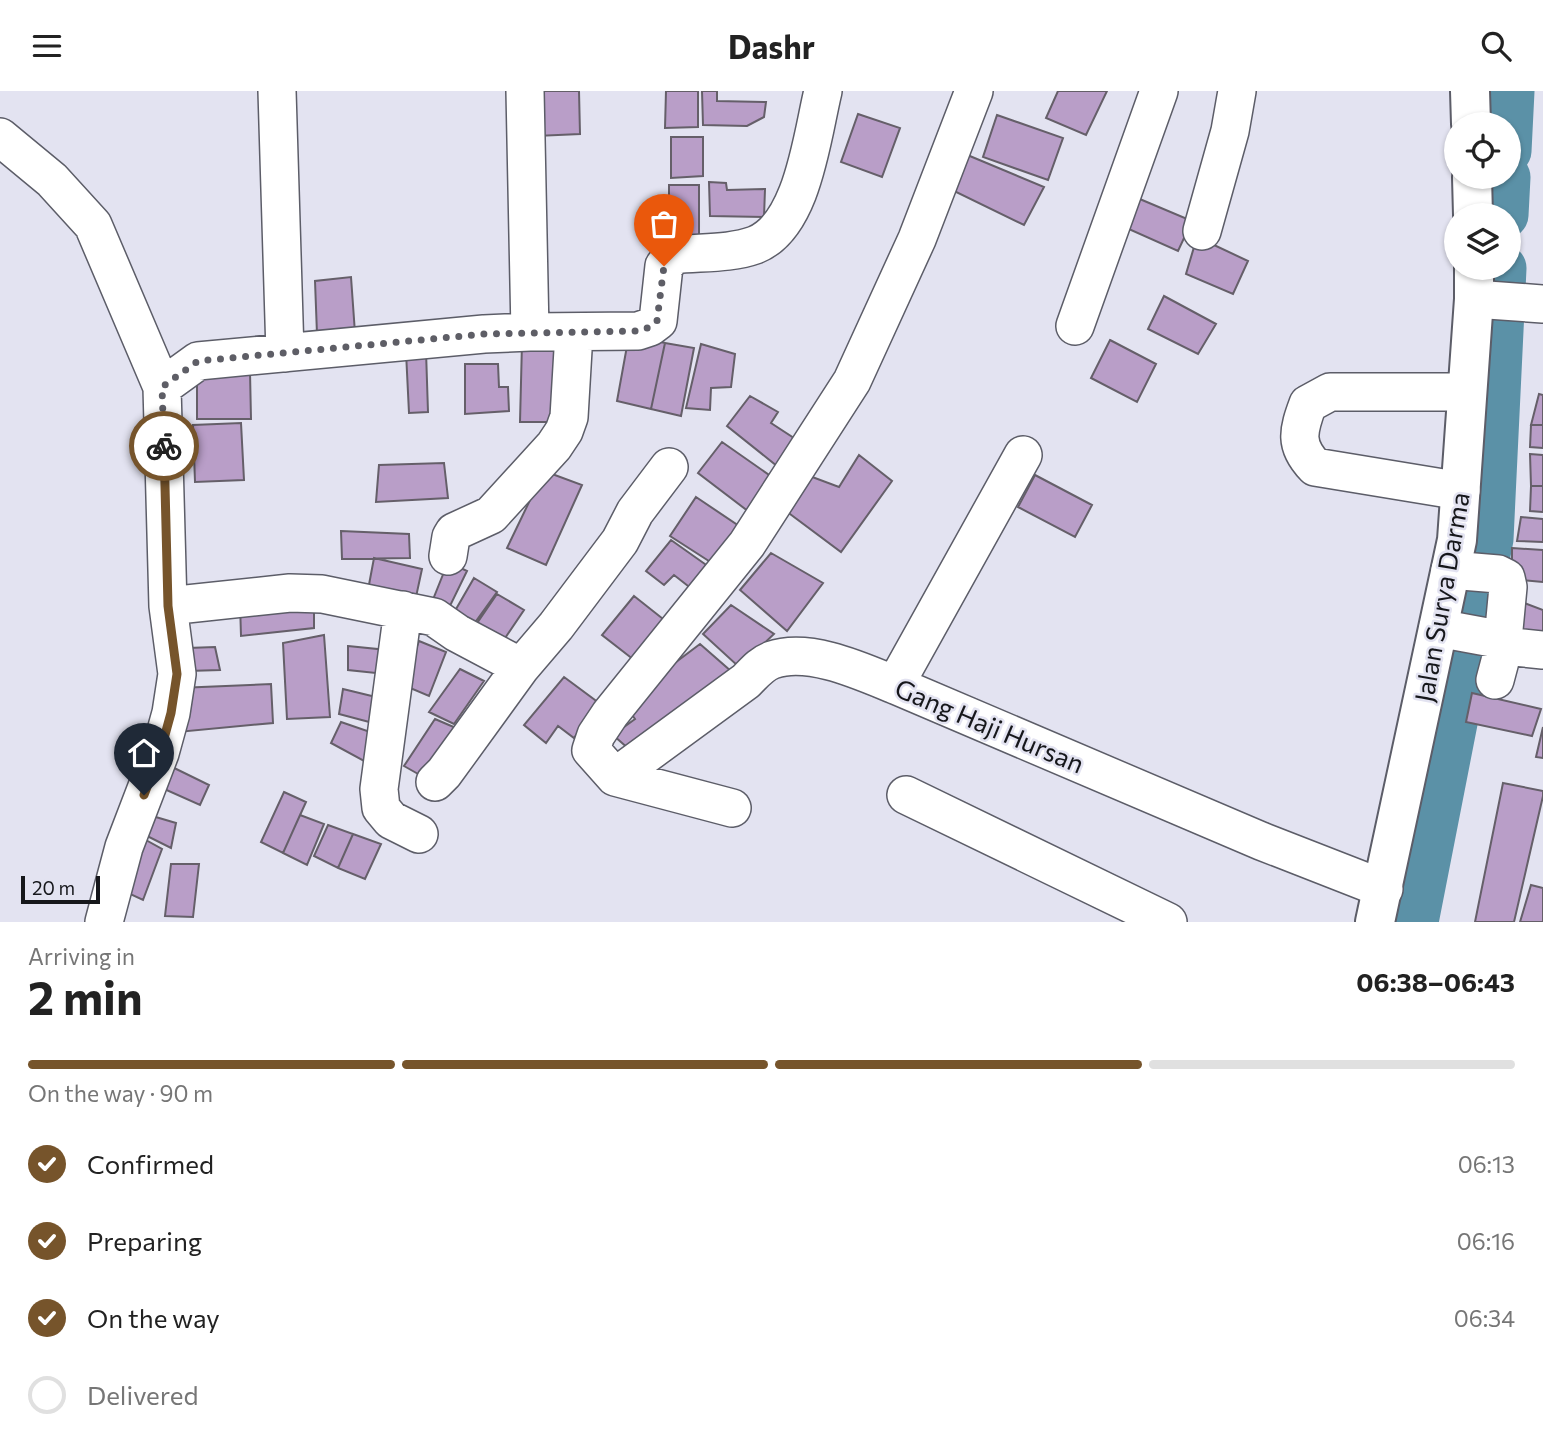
<!DOCTYPE html>
<html lang="en">
<head>
<meta charset="utf-8">
<style>
  :root { --surface:#fff; --page:#f6f6f6; --text:#222; --muted:#767676; --line:#e0e0e0; --accent:#76542b }
  body { margin:0; font-family:Commissioner,sans-serif; background:var(--page); color:var(--text); height:100vh; display:flex; flex-direction:column; font-size:26px; white-space:nowrap }
  * { box-sizing:border-box; margin:0 }
  p { font-size:23px; color:var(--muted) }
  .icon { flex:none; width:38px; height:38px; fill:none; stroke:currentColor; stroke-width:2; stroke-linecap:round; stroke-linejoin:round }
  .map { position:relative; height:831px; overflow:hidden }
  .panel { display:flex; flex-direction:column; background:var(--surface); flex:1 }
  .panel>* { flex:none }
  .buttons { position:absolute; left:1444px; top:21px; display:grid; gap:14px }
  .buttons a { display:grid; place-items:center; width:77px; height:77px; border-radius:50%; background:var(--surface); box-shadow:0 2px 5px #0004; font-size:35px }
  .scale { position:absolute; left:21px; bottom:18px; width:79px; box-sizing:border-box; padding-left:7px; border:4px solid #16171b; border-top:0; font-size:19px; line-height:24px; white-space:nowrap; color:#16171b; -webkit-text-stroke:5px #e3e3f1; paint-order:stroke }
  .pin { position:absolute; display:grid; place-items:center; width:60px; height:60px; color:#fff; margin:-72px -30px; border-radius:50% 50% 50% 0; rotate:-45deg; box-shadow:0 0 7px #0007 }
  .pin .icon { rotate:45deg }
  .courier { position:absolute; display:grid; place-items:center; width:70px; height:70px; margin:-35px; border:5px solid #76542b; border-radius:50%; background:#fff; color:#222; box-shadow:0 2px 9px #0007 }
  .summary em { font-style:normal; font-weight:700 }
  .summary div { display:flex; flex-direction:column-reverse }
  .summary { display:flex; align-items:center; justify-content:space-between; height:119px; padding:0 28px }
  h1 { font-size:46px; font-weight:700; line-height:52px }
  .bar { display:grid; grid-template-columns:repeat(4,1fr); gap:10px 7px; align-content:center; height:84px; padding:0 28px }
  .bar i { height:9px; border-radius:5px; background:var(--line) }
  .bar .selected { background:var(--accent) }
  .bar p { grid-column:span 4 }
  ol { padding:0 28px; list-style:none }
  li { display:flex; align-items:center; gap:21px; height:77px }
  li p { margin-inline-start:auto }
  li .icon { padding:7px; border-radius:50%; background:var(--accent); color:#fff; stroke-width:4 }
  li:last-child { color:var(--muted) }
  li i { width:38px; height:38px; border:4px solid var(--line); border-radius:50% }
  header { display:flex; justify-content:space-between; align-items:center; height:91px; padding:0 28px; background:var(--surface); font-size:32px; font-weight:700 }
  .map>svg:first-child { display:block }
</style>
</head>
<body>
<header><svg class="icon" aria-label="menu" viewBox="0 0 24 24"><path d="M4 6h16M4 12h16M4 18h16"/></svg>Dashr<svg class="icon" aria-label="search" viewBox="0 0 24 24"><circle cx="10" cy="10" r="6"/><path d="M15 15l6 6"/></svg></header>
<div class="map">
<svg width="1543" height="831" viewBox="0 0 1543 831">
  <rect width="100%" height="100%" fill="#e3e3f1"/>
  <g fill="none" stroke-linecap="round" stroke-linejoin="round">
    <path stroke="#5b91a7" stroke-width="47" d="M1508,60L1511,0
      M1505,124L1507,86
      M1415,831L1490,448L1503,177"/>
  </g>
  <path fill="#b99ec8" stroke="#655f69" stroke-width="2" d="M534,0H579L580,43L536,45Z
    M666,0H698V36L665,37Z
    M702,0H717V10L766,11L764,26L747,35L703,34Z
    M1058,0H1107L1086,44L1046,27Z
    M858,23L900,37L882,86L841,71Z
    M997,24L1063,47L1048,89L983,66Z
    M671,46H703V85L671,87Z
    M965,63L1044,96L1024,134L952,99Z
    M709,91L726,92L727,99L765,98L764,126L710,125Z
    M669,94H699V154H669Z
    M1135,106L1192,130L1178,160L1122,135Z
    M1197,146L1248,170L1233,203L1186,183Z
    M351,186L355,242L317,243L315,190Z
    M1164,205L1216,233L1198,263L1148,238Z
    M629,244L665,252L651,318L617,310Z
    M1110,249L1156,273L1137,311L1091,287Z
    M522,252H559V331H520Z
    M665,252L694,257L681,325L651,318Z
    M701,253L735,263L731,296L711,297L710,319L686,317Z
    M426,260L428,321L409,322L406,261Z
    M465,273H498L499,296H508L509,320L465,323Z
    M197,281H250L251,328H197Z
    M1539,303L1543,304V334H1531Z
    M750,305L778,321L771,332L803,353L782,379L727,335Z
    M241,332L244,389L195,391L193,334Z
    M1531,334H1543V357L1530,356Z
    M722,351L782,393L757,427L698,382Z
    M1530,363L1543,364V395H1531Z
    M859,364L892,390L841,461L786,420L807,384L839,396Z
    M444,372L448,407L376,411L379,374Z
    M544,380L582,394L546,474L507,457Z
    M1035,384L1092,414L1075,446L1018,416Z
    M1531,395H1543V421L1530,420Z
    M696,406L742,437L712,472L670,445Z
    M1521,426L1543,428V451L1517,450Z
    M341,440L409,443L410,467L342,468Z
    M671,449L719,483L697,502L674,484L664,494L646,480Z
    M1512,457L1543,459V491L1512,488Z
    M771,462L823,492L787,540L740,499Z
    M374,467L422,478L416,506L368,499Z
    M448,471L467,480L448,519L432,511Z
    M474,487L497,501L466,544L448,532Z
    M497,503L524,519L497,559L471,541Z
    M634,505L677,539L643,576L602,544Z
    M314,507V537L241,545L240,512Z
    M1519,510L1543,519V543L1508,536Z
    M731,514L774,543L739,576L703,543Z
    M324,544L330,626L287,628L283,552Z
    M419,550L446,561L429,605L403,594Z
    M700,553L732,581L630,659L613,644L635,628L623,611Z
    M348,555L387,559L385,583L348,579Z
    M215,556L220,579L188,580V557Z
    M460,578L484,590L454,633L429,621Z
    M564,586L599,612L574,647L558,635L546,652L524,634Z
    M271,593L273,632L178,641V597Z
    M343,598L380,607L373,632L339,623Z
    M1472,602L1541,618L1532,645L1466,631Z
    M435,628L456,637L427,688L404,675Z
    M341,631L379,644L364,670L331,652Z
    M1543,636V667L1536,666Z
    M164,672L209,694L200,714L153,693Z
    M1503,692L1543,700V705L1514,831H1475Z
    M284,701L306,711L283,762L261,751Z
    M149,724L176,732L171,757L143,743Z
    M300,724L324,733L307,774L283,762Z
    M328,734L353,743L338,777L314,765Z
    M135,743L162,758L143,809L115,796Z
    M353,743L381,753L365,788L338,777Z
    M171,773H199L193,826L165,825Z
    M1531,794L1543,797V831H1520Z"/>
  <g fill="none" stroke-linecap="round" stroke-linejoin="round">
    <g stroke="#5c5d68" stroke-width="40">
      <path id="minor" d="M277,0L285,262
        M0,46L52,89L93,134L162,296L168,515L177,583L171,622L160,662L124,756L104,831
        M1202,140L1230,40L1237,0
        M1474,208L1543,213
        M1075,235L1159,0
        M530,241L638,240L650,236L658,230L664,175L674,164C700,161 730,163 755,154C803,135 812,45 823,0
        M162,296L198,270L484,243L530,241L525,0
        M1461,400L1315,376C1294,354 1298,340 1308,313L1330,301H1467
        M448,465L451,446L454,441L491,424L554,355L564,340L569,326L574,242
        M1450,479L1498,483L1506,487L1508,496L1503,549
        M168,515L290,502L322,503L434,526L457,542L521,576L556,535L620,450L635,421L669,376
        M403,519L379,698L381,717L391,729L419,743
        M1438,537L1503,549L1504,555L1495,589
        M1504,555L1543,559
        M895,594L1023,364
        M615,686L746,590C754,582 761,573 772,569C809,556 861,580 895,594L1261,750L1384,798
        M435,691L444,682L521,576
        M906,704L1168,831
        M732,717L615,686L591,659L596,644L610,623L747,453L852,290L917,148L974,0"/>
    </g>
    <g stroke="#5c5d68" stroke-width="42">
      <path id="major" d="M1470,0L1471,33
        M1472,86L1473,124
        M1375,831L1457,449L1474,208V177"/>
    </g>
    <use href="#minor" stroke="#fff" stroke-width="37"/>
    <use href="#major" stroke="#fff" stroke-width="38"/>
  </g>
  <g fill="none" stroke-linecap="round" stroke-linejoin="round">
    <path stroke="#5e5e66" stroke-width="7" stroke-dasharray="0 12.6" d="M164,355L162,296L198,270L484,243L638,240L650,236L657,230L664,175"/>
    <path stroke="#76542b" stroke-width="9" d="M144,704L160,662L171,622L177,583L168,515L164,355"/>
  </g>
  <g text-anchor="middle" dominant-baseline="central" stroke-width="5" stroke-linejoin="round" paint-order="stroke">
    <g font-size="26" fill="#16171b" stroke="#e3e3f1">
      <text transform="translate(1441 506) rotate(-80)">Jalan Surya Darma</text>
      <text transform="translate(990 634) rotate(23)">Gang Haji Hursan</text>
    </g>
  </g>
</svg>
<div class="buttons">
<a><svg class="icon" aria-label="locate" viewBox="0 0 24 24"><circle cx="12" cy="12" r="6"/><path d="M12 2v4M12 18v4M2 12h4M18 12h4"/></svg></a>
<a><svg class="icon" aria-label="layers" viewBox="0 0 24 24"><path d="M12 4l9 5-9 5-9-5zM3 14l9 5 9-5"/></svg></a>
</div>
<div class="scale">20 m</div>
<div class="pin" style="left:664px;top:175px;background:#ea580c"><svg class="icon" aria-label="bag" viewBox="0 0 24 24"><path d="M5 8h14l-1 12H6zM9 8a3 3 0 0 1 6 0"/></svg></div>
<div class="pin" style="left:144px;top:704px;background:#1f2937"><svg class="icon" aria-label="home" viewBox="0 0 24 24"><path d="M3 11l9-7 9 7M6 9v11h12V9"/></svg></div>
<div class="courier" style="left:164px;top:355px"><svg class="icon" aria-label="bike" viewBox="0 0 24 24"><circle cx="6" cy="16" r="4"/><circle cx="18" cy="16" r="4"/><path d="M6 16l4-8h5l3 8M10 8l3 8H6M13 5h3"/></svg></div>
</div>
<section class="panel">
<div class="summary"><div><h1>2 min</h1><p>Arriving in</p></div><em>06:38–06:43</em></div>
<div class="bar"><i class="selected"></i><i class="selected"></i><i class="selected"></i><i></i><p>On the way · 90 m</p></div>
<ol>
<li><svg class="icon" aria-label="check" viewBox="0 0 24 24"><path d="M5 12l5 5 9-10"/></svg>Confirmed<p>06:13</p></li>
<li><svg class="icon" aria-label="check" viewBox="0 0 24 24"><path d="M5 12l5 5 9-10"/></svg>Preparing<p>06:16</p></li>
<li><svg class="icon" aria-label="check" viewBox="0 0 24 24"><path d="M5 12l5 5 9-10"/></svg>On the way<p>06:34</p></li>
<li><i></i>Delivered</li>
</ol>
</section>
</body>
</html>
